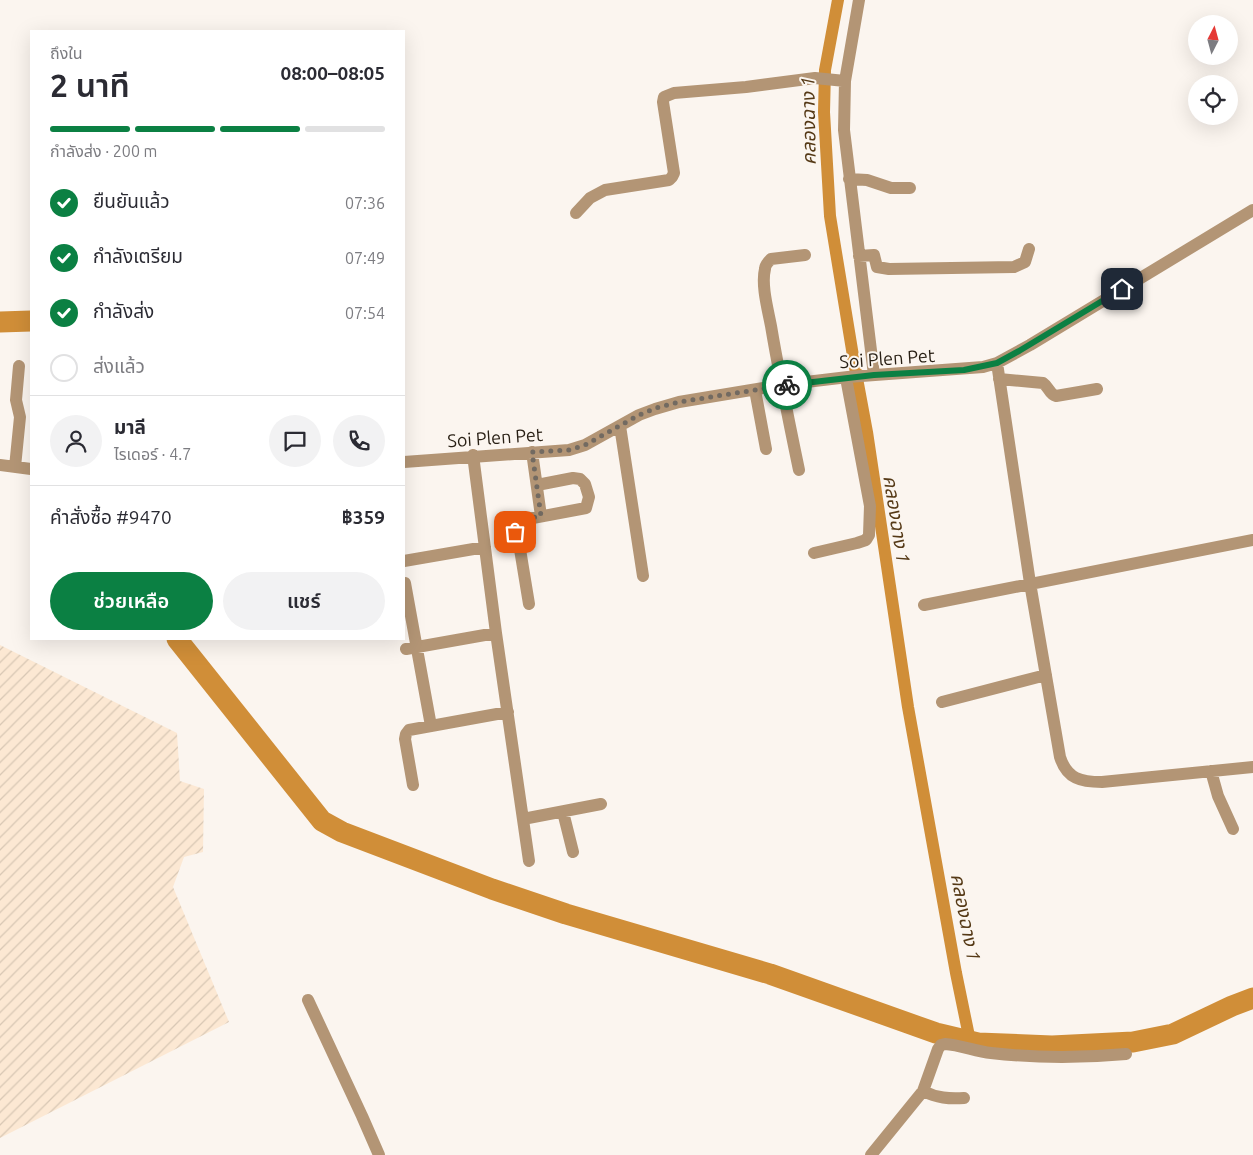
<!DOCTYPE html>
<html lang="th">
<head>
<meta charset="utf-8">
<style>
  :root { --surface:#fff; --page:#f2f2f3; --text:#2b2b33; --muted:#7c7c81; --line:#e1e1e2; --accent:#0b8043 }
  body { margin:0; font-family:Ubuntu,"Noto Sans Thai",sans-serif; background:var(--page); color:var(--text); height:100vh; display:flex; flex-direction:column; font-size:19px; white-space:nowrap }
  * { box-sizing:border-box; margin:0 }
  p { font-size:16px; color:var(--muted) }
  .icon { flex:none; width:28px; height:28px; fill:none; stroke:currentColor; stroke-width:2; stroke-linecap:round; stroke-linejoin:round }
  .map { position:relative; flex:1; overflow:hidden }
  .sheet { position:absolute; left:30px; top:30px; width:375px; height:610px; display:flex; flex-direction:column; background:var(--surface); border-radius:0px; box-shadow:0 5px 20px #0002 }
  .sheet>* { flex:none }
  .needle { width:32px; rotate:6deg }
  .tools { position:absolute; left:1188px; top:15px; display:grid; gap:10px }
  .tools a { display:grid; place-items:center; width:50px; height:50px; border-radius:50%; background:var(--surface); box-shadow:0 5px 20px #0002; font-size:25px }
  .pin { position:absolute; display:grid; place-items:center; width:42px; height:42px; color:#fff; margin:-21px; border-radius:10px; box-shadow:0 2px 8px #0006 }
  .courier { position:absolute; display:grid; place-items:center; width:50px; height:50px; margin:-25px; border:4px solid #0b8043; border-radius:50%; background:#fff; color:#222; box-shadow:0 1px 6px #0007 }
  .overview em { font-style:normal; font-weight:600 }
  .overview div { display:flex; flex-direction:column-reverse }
  .overview { display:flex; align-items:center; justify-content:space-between; height:85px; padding:0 20px }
  h1 { font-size:32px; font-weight:600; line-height:38px }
  .bar { display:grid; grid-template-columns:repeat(4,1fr); gap:8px 5px; align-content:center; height:60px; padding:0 20px }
  .bar i { height:6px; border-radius:4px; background:var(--line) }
  .bar .current { background:var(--accent) }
  .bar p { grid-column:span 4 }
  .line { display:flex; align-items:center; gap:12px; padding:0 20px; border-top:1px solid var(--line) }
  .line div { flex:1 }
  .round { display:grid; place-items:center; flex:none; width:52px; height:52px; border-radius:26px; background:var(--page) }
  ol { padding:0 20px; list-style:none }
  li { display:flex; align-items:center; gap:15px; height:55px }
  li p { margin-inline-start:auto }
  li .icon { padding:5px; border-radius:50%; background:var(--accent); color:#fff; stroke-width:4 }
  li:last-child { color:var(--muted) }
  li i { width:28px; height:28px; border:2px solid var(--line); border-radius:50% }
  .button { display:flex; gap:10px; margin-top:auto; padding:10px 20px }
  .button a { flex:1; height:58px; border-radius:30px; background:var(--accent); color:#fff; font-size:20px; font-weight:600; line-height:58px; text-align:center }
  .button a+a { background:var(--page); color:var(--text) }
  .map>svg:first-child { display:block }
</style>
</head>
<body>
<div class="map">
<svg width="1253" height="1155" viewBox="0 0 1253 1155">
  <defs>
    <pattern id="industrial-furrows" width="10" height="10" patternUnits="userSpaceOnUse" patternTransform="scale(1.25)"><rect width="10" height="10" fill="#fce8d3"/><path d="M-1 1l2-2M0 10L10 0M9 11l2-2" fill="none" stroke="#d8c7b4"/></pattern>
  </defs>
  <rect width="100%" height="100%" fill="#fbf5ef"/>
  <path fill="url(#industrial-furrows)" d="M0,645L177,733L180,781L204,789L203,852L184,857L173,887L229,1022L0,1138Z"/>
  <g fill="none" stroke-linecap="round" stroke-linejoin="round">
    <path stroke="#d08e38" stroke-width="12" d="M838,0L825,70L824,112L830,216L854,362L867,432L908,707L956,973L970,1041"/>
    <path stroke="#d08e38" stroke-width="21" d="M0,322L31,321
      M177,639L322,821L342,832L492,889L566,914L770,974L936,1033L978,1043L1052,1046L1133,1042L1173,1034L1232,1006L1253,998"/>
    <path stroke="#b39575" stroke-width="12" d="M859,0L845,81L844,130L874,375
      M849,179L867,180L891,188H910
      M576,213L590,198L605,190L669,180L672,177L674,173L663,102L664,97L674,93L746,87L815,78L845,81
      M859,256L874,255L877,267L889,269L1014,267L1025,262L1029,249
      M997,363L1030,583L1060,757C1067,779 1081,782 1102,782L1253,767
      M999,379L1043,383C1049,387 1049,394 1056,396L1097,389
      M755,390L766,449
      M620,426L643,576
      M532,452L541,516
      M473,455L496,633L529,861
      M404,462L569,450L585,445L639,415L655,409L679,402L781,385L848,377L983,367L997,363L1030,345L1253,210
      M0,465L31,469
      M15,467L20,417L16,400L19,366
      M799,470C789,422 779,374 771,326C768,310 761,285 765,269C765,265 768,262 771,259L805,255
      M814,553L857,543L866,540L869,535L870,506L846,378
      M404,561L485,547
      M405,583L431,726
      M529,604L516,525L522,520L586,508L589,497L585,484L580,479L573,478L537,485
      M924,605L1253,540
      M406,649L496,633
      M942,702L1046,675
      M1211,771L1218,796L1233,829
      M413,785L405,739L406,734L409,730L508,712
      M563,812L573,852
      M523,819L601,804
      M308,1000L362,1116L379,1155
      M923,1091L938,1049L941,1045L945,1044C960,1045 975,1051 991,1053C1035,1058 1082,1058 1126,1054
      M871,1155L923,1091C937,1098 949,1099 964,1098"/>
  </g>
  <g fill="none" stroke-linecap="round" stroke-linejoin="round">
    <path stroke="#726a61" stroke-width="5" stroke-dasharray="0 9" d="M515,532C516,518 529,519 541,516L532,452L569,450L585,445L639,415L656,408L679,402L787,385"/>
    <path stroke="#0b8043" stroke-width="6" d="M787,385L874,375L964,370L997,363L1019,351L1122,289"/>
  </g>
  <g text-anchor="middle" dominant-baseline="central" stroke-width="4" stroke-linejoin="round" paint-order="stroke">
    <g font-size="18" fill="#281f14" stroke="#fbf5ef">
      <text transform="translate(887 358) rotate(-4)">Soi Plen Pet</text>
      <text transform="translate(495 437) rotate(-4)">Soi Plen Pet</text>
    </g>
    <g font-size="19" font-style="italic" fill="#553916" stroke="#fbf5ef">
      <text transform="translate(808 121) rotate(-91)">คลองฉาง 1</text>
      <text transform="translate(897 519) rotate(81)">คลองฉาง 1</text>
      <text transform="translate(966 917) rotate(79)">คลองฉาง 1</text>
    </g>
  </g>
</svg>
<div class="tools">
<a><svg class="needle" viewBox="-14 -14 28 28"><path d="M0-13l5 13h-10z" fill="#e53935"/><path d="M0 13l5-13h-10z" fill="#7c7c81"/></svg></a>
<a><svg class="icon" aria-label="locate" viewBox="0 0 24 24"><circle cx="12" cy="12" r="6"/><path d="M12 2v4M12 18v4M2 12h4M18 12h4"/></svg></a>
</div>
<div class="pin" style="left:515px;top:532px;background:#ea580c"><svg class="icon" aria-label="bag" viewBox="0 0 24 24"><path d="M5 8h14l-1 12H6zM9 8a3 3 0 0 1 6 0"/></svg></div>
<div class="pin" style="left:1122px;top:289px;background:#1f2937"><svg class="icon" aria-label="home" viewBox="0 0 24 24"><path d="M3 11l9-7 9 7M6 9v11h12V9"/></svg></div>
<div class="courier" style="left:787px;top:385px"><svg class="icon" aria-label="bike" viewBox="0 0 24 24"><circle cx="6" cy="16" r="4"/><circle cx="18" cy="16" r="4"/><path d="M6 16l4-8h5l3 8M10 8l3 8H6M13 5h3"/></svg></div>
<section class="sheet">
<div class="overview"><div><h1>2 นาที</h1><p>ถึงใน</p></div><em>08:00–08:05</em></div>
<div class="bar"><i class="current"></i><i class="current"></i><i class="current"></i><i></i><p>กำลังส่ง · 200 m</p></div>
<ol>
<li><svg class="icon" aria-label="check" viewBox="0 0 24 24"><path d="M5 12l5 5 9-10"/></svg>ยืนยันแล้ว<p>07:36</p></li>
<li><svg class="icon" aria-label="check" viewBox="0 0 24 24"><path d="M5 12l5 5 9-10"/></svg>กำลังเตรียม<p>07:49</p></li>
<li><svg class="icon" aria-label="check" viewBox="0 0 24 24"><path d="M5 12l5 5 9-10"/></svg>กำลังส่ง<p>07:54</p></li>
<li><i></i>ส่งแล้ว</li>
</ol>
<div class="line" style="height:90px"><a class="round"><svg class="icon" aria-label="person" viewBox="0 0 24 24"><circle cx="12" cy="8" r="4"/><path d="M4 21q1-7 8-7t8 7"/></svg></a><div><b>มาลี</b><p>ไรเดอร์ · 4.7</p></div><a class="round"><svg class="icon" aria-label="chat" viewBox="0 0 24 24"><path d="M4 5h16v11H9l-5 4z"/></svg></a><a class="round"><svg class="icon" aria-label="phone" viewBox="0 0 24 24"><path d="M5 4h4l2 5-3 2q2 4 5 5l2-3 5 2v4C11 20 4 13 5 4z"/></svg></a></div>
<div class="line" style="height:65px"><div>คำสั่งซื้อ #9470</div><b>฿359</b></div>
<div class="button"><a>ช่วยเหลือ</a><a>แชร์</a></div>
</section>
</div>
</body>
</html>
